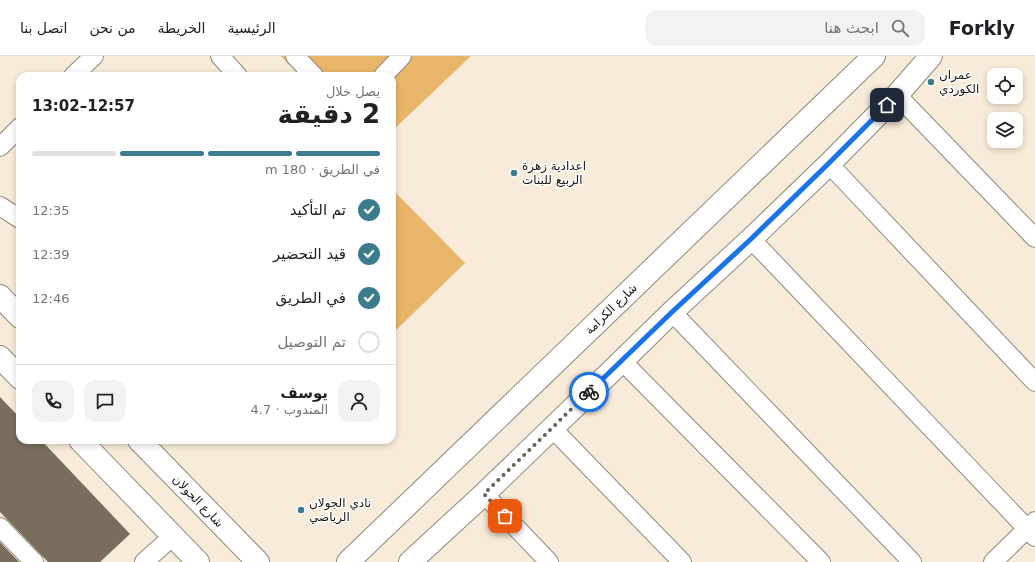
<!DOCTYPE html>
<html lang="ar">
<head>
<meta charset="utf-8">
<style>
  :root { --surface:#fff; --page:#f2f2f2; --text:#202124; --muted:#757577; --line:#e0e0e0; --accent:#3b7d8e }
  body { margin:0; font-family:"DejaVu Sans",Cairo,sans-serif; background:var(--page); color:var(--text); direction:rtl; height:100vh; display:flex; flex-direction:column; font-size:15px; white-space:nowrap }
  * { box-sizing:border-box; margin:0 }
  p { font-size:13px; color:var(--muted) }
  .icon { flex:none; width:22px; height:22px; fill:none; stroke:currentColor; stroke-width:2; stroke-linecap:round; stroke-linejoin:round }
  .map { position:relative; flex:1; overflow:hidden; direction:ltr }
  .drawer { position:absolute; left:16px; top:16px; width:380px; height:372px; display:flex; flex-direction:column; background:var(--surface); border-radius:12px; box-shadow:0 2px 6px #0003; direction:rtl }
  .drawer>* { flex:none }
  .buttons { position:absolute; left:987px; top:12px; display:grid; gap:8px }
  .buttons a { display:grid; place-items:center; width:36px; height:36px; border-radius:8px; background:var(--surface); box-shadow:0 2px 6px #0003; font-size:20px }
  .pin { position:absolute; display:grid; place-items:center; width:34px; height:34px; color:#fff; margin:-17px; border-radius:8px; box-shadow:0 2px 6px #0006 }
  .courier { position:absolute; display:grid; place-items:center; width:40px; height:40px; margin:-20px; border:3px solid #1a73e8; border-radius:50%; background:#fff; color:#222; box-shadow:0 1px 5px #0007 }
  .summary em { font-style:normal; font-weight:700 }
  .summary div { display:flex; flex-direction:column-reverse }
  .summary { display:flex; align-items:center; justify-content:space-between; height:68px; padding:0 16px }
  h1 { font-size:26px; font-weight:700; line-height:30px }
  .bar { display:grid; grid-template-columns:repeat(4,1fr); gap:6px 4px; align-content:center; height:48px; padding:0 16px }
  .bar i { height:5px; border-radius:3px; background:var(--line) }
  .bar .on { background:var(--accent) }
  .bar p { grid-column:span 4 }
  .line { display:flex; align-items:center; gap:10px; padding:0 16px; border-top:1px solid var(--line) }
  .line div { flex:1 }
  .round { display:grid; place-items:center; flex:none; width:42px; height:42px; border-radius:12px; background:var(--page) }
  ol { padding:0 16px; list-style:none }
  li { display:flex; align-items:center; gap:12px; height:44px }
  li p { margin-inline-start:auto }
  li .icon { padding:4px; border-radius:50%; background:var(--accent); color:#fff; stroke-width:4 }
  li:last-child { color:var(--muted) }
  li i { width:22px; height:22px; border:2px solid var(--line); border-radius:50% }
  header { display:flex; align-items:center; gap:24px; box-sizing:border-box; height:56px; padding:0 20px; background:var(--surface); border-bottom:1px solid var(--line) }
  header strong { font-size:19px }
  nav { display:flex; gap:22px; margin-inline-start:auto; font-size:14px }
  .search { width:280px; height:36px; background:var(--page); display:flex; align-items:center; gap:10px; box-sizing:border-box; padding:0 14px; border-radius:12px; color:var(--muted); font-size:15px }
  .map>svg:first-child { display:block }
</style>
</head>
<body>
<header>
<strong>Forkly</strong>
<div class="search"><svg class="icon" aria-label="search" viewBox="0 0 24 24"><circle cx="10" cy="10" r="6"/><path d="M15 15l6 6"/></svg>ابحث هنا</div>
<nav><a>الرئيسية</a><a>الخريطة</a><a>من نحن</a><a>اتصل بنا</a></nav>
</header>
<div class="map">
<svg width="1035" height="506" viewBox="0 0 1035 506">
  <rect width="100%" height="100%" fill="#f8ebd9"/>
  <path fill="#e9b569" d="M281,0H471L392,75V20H300Z
    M392,133L465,207L392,278Z"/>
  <path fill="#796e5e" d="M0,341L20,362V384H41L130,478L100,506H48L0,456Z
    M0,486L19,506H0Z"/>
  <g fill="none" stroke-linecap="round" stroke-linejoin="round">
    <g stroke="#938777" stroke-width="20">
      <path id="minor" d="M220,0L238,20
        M295,0L314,20
        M73,20L94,0
        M383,20L402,0
        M897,39L1035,182
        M0,91L20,71
        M829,108L1035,326
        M0,150L20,163
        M751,183L1035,481
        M672,256L912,506
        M622,305L821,506
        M552,372L682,506
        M484,438L549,506
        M0,471L34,506
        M144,506L173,480
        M993,506L1035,465"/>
    </g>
    <g stroke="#938777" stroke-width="24">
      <path id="tertiary" d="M0,240L20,261
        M0,301L20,322
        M80,384L198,506
        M139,384L258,506
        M348,506L874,0
        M410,506L484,438L622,305L672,256L751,183L829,108L897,39L931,0"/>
    </g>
    <use href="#minor" stroke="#fff" stroke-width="18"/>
    <use href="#tertiary" stroke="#fff" stroke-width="22"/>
  </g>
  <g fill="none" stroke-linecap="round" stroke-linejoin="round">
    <path stroke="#676056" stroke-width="4" stroke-dasharray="0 7.2" d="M505,460L484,438L589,336"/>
    <path stroke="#1a73e8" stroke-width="5" d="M589,336L672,256L751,183L828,108L887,49"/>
  </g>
  <g fill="#3b7d8e" stroke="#fff" stroke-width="1.5">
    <circle cx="931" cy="26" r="4"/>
    <circle cx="514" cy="117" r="4"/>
    <circle cx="301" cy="454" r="4"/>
  </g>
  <g text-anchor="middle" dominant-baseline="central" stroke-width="3" stroke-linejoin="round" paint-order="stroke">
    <g font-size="12" fill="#19150f" stroke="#fff" text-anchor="start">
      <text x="939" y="19">عمران<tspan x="939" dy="14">الكوردي</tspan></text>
      <text x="522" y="110">اعدادية زهرة<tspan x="522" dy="14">الربيع للبنات</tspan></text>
      <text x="309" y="447">نادي الجولان<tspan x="309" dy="14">الرياضي</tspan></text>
    </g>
    <g font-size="12" fill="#19150f" stroke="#fff">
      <text transform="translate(611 253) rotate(-44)">شارع الكرامة</text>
      <text transform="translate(198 445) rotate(46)">شارع الجولان</text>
    </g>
  </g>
</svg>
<div class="buttons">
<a><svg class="icon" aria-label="locate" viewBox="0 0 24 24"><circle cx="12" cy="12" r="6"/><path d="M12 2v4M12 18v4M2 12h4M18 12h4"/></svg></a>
<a><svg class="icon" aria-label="layers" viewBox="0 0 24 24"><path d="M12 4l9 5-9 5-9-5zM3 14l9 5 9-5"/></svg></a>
</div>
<div class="pin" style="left:505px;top:460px;background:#ea580c"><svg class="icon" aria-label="bag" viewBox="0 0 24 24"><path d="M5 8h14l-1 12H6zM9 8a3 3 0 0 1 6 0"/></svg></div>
<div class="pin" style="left:887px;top:49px;background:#1f2937"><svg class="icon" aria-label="home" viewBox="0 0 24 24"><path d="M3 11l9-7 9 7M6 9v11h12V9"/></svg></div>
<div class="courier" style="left:589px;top:336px"><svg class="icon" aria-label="bike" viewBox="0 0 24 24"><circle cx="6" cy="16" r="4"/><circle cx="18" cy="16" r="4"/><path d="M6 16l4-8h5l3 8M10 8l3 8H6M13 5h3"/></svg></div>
<section class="drawer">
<div class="summary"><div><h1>2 دقيقة</h1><p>يصل خلال</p></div><em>12:57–13:02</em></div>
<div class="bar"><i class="on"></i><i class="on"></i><i class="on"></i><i></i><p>في الطريق · 180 m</p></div>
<ol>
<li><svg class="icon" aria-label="check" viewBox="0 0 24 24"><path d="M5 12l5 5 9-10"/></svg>تم التأكيد<p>12:35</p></li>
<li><svg class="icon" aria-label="check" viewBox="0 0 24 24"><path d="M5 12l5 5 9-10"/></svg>قيد التحضير<p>12:39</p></li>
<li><svg class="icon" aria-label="check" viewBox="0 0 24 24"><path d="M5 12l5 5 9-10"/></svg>في الطريق<p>12:46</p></li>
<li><i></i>تم التوصيل</li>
</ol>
<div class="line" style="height:72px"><a class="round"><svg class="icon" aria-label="person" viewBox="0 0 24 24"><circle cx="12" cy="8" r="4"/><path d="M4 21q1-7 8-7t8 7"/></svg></a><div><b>يوسف</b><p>المندوب · 4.7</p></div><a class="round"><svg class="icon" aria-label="chat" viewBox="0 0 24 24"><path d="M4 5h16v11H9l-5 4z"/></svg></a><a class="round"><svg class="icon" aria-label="phone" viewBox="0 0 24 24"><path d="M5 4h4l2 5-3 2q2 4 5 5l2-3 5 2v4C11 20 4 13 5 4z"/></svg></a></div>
</section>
</div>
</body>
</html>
